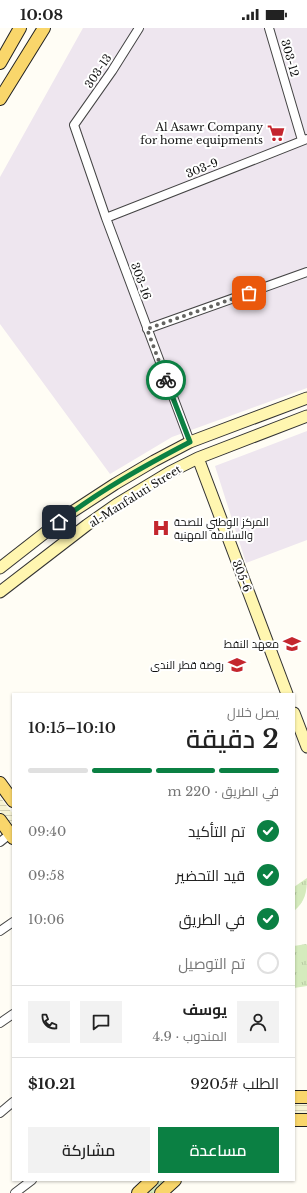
<!DOCTYPE html>
<html lang="ar">
<head>
<meta charset="utf-8">
<style>
  :root { --surface:#fff; --page:#f2f2f2; --text:#222; --muted:#767676; --line:#e0e0e0; --accent:#0b8043 }
  body { margin:0; font-family:"Libre Baskerville",Cairo,serif; background:var(--page); color:var(--text); direction:rtl; height:100vh; display:flex; flex-direction:column; font-size:15px; white-space:nowrap }
  * { box-sizing:border-box; margin:0 }
  p { font-size:13px; color:var(--muted) }
  .icon { flex:none; width:22px; height:22px; fill:none; stroke:currentColor; stroke-width:2; stroke-linecap:round; stroke-linejoin:round }
  .map { position:relative; flex:1; overflow:hidden; direction:ltr }
  .sheet { position:absolute; left:12px; top:665px; width:283px; height:488px; display:flex; flex-direction:column; background:var(--surface); border-radius:0px; box-shadow:0 1px 3px #0004; direction:rtl }
  .sheet>* { flex:none }
  .pin { position:absolute; display:grid; place-items:center; width:34px; height:34px; color:#fff; margin:-17px; border-radius:8px; box-shadow:0 2px 6px #0006 }
  .courier { position:absolute; display:grid; place-items:center; width:40px; height:40px; margin:-20px; border:3px solid #0b8043; border-radius:50%; background:#fff; color:#222; box-shadow:0 1px 5px #0007 }
  .head em { font-style:normal; font-weight:600 }
  .head div { display:flex; flex-direction:column-reverse }
  .head { display:flex; align-items:center; justify-content:space-between; height:68px; padding:0 16px }
  h1 { font-size:26px; font-weight:600; line-height:30px }
  .bar { display:grid; grid-template-columns:repeat(4,1fr); gap:6px 4px; align-content:center; height:48px; padding:0 16px }
  .bar i { height:5px; border-radius:3px; background:var(--line) }
  .bar .active { background:var(--accent) }
  .bar p { grid-column:span 4 }
  .line { display:flex; align-items:center; gap:10px; padding:0 16px; border-top:1px solid var(--line) }
  .line div { flex:1 }
  .round { display:grid; place-items:center; flex:none; width:42px; height:42px; border-radius:0px; background:var(--page) }
  ol { padding:0 16px; list-style:none }
  li { display:flex; align-items:center; gap:12px; height:44px }
  li p { margin-inline-start:auto }
  li .icon { padding:4px; border-radius:50%; background:var(--accent); color:#fff; stroke-width:4 }
  li:last-child { color:var(--muted) }
  li i { width:22px; height:22px; border:2px solid var(--line); border-radius:50% }
  .cta { display:flex; gap:8px; margin-top:auto; padding:8px 16px }
  .cta a { flex:1; height:46px; border-radius:0px; background:var(--accent); color:#fff; font-size:16px; font-weight:600; line-height:46px; text-align:center }
  .cta a+a { background:var(--page); color:var(--text) }
  .status { display:flex; justify-content:space-between; align-items:center; height:28px; padding:0 20px; background:var(--surface); direction:ltr }
  .status svg { height:11px; fill:currentColor }
  .map>svg:first-child { display:block }
</style>
</head>
<body>
<div class="status"><b>10:08</b><svg viewBox="0 0 49 12"><path d="M0 12V9h3v3zM5 12V6h3v6zM10 12V3h3v9zM15 12V0h3v12zM26 1h20v11H26zM47 4h2v5h-2z"/></svg></div>
<div class="map">
<svg width="307" height="1165" viewBox="0 0 307 1165">
  <defs>
    <pattern id="farmland-rules" width="6" height="5" patternUnits="userSpaceOnUse"><rect width="6" height="5" fill="#f6f3d4"/><path d="M0 2.5h6" fill="none" stroke="#d2cfb5"/></pattern>
    <pattern id="grass-tufts" width="24" height="20" patternUnits="userSpaceOnUse"><rect width="24" height="20" fill="#d5ebbd"/><path d="M3 7l-1-3M5 7V3M7 7l1-3M15 17l-1-3M17 17v-4M19 17l1-3" fill="none" stroke="#b6c8a1"/></pattern>
  </defs>
  <rect width="100%" height="100%" fill="#fffdf5"/>
  <path fill="#eee6ef" d="M83,0H307V360L172,409L110,446L0,296V149Z
    M307,403V512L246,535L215,438Z"/>
  <path fill="url(#farmland-rules)" d="M0,769L13,786V800L0,783Z
    M294,1075H307V1085H294Z"/>
  <path fill="url(#grass-tufts)" d="M307,850C307,864 305,874 294,883V859Z
    M306,916L307,917V958L294,960V918Z
    M159,1152H168L157,1165H145Z"/>
  <g fill="none" stroke-linecap="round" stroke-linejoin="round">
    <g stroke="#444" stroke-width="10">
      <path id="street" d="M139,0L112,43L74,97L106,190L190,414
        M269,0L302,112
        M106,190L307,111
        M147,301L307,244
        M0,814L10,806
        M0,903L13,894
        M0,995L13,986
        M0,1085L13,1074
        M15,1165L32,1152"/>
    </g>
    <g stroke="#333" stroke-width="13">
      <path id="secondary" d="M198,430L287,666
        M0,540L69,486L115,456L154,433L190,414L307,370
        M0,564L87,497L117,476L170,444L198,430L307,388
        M294,685L307,719"/>
    </g>
    <g stroke="#222" stroke-width="14">
      <path id="primary" d="M0,35L20,0
        M0,71L44,0
        M0,755L13,773
        M0,792L13,810
        M294,1069H307
        M294,1092H307
        M138,1165L152,1152
        M161,1165L175,1152"/>
    </g>
    <use href="#street" stroke="#fff" stroke-width="8"/>
    <use href="#secondary" stroke="#fff6b0" stroke-width="11"/>
    <use href="#primary" stroke="#f9d66b" stroke-width="12"/>
  </g>
  <g fill="none" stroke-linecap="round" stroke-linejoin="round">
    <path stroke="#646461" stroke-width="4" stroke-dasharray="0 7.2" d="M166,352L147,301L249,265"/>
    <path stroke="#0b8043" stroke-width="5" d="M59,494C99,463 144,438 190,414L166,352"/>
  </g>
  <defs>
    <g id="supermarket-bare" transform="scale(1.38)"><path d="M-6-5.5h2.5l.6 2H6L4.5 2H-2.5L-4.4-4H-6ZM-1.5 3.2a1.3 1.3 0 1 0 .1 0ZM3 3.2a1.3 1.3 0 1 0 .1 0Z" fill="#c4262e" stroke="#fff" stroke-width="2.5" paint-order="stroke"/></g>
    <g id="hospital-bare" transform="scale(1.38)"><path d="M-5-5h3v3.5h4V-5h3V5h-3V1.5h-4V5h-3Z" fill="#c4262e" stroke="#fff" stroke-width="2.5" paint-order="stroke"/></g>
    <g id="university-bare" transform="scale(1.38)"><path d="M0-5L7-2L0 1L-7-2ZM-4 1L0 2.5L4 1V4Q0 6-4 4Z" fill="#c4262e" stroke="#fff" stroke-width="2.5" paint-order="stroke"/></g>
    <g id="school-bare" transform="scale(1.38)"><path d="M0-5L7-2L0 1L-7-2ZM-4 1L0 2.5L4 1V4Q0 6-4 4Z" fill="#c4262e" stroke="#fff" stroke-width="2.5" paint-order="stroke"/></g>
  </defs>
  <g fill-rule="evenodd">
    <use href="#supermarket-bare" x="276" y="105"/>
    <use href="#hospital-bare" x="161" y="500"/>
    <use href="#university-bare" x="292" y="616"/>
    <use href="#school-bare" x="237" y="637"/>
  </g>
  <g text-anchor="middle" dominant-baseline="central" stroke-width="4" stroke-linejoin="round" paint-order="stroke">
    <g font-size="11" fill="#111" stroke="#fff">
      <text transform="translate(290 30) rotate(74)">303-12</text>
      <text transform="translate(98 43) rotate(-56)">303-13</text>
      <text transform="translate(202 140) rotate(-22)">303-9</text>
      <text transform="translate(141 253) rotate(70)">303-16</text>
      <text transform="translate(135 468) rotate(-32)">al-Manfaluti Street</text>
      <text transform="translate(242 548) rotate(69)">305-6</text>
    </g>
    <g font-size="11" fill="#111" stroke="#fff" text-anchor="end">
      <text x="263" y="99">Al Asawr Company<tspan x="263" dy="13">for home equipments</tspan></text>
      <text x="174" y="494" text-anchor="start">المركز الوطني للصحة<tspan x="174" dy="13">والسلامة المهنية</tspan></text>
      <text x="279" y="616">معهد النفط</text>
      <text x="224" y="637">روضة قطر الندى</text>
    </g>
  </g>
</svg>
<div class="pin" style="left:249px;top:265px;background:#ea580c"><svg class="icon" aria-label="bag" viewBox="0 0 24 24"><path d="M5 8h14l-1 12H6zM9 8a3 3 0 0 1 6 0"/></svg></div>
<div class="pin" style="left:59px;top:494px;background:#1f2937"><svg class="icon" aria-label="home" viewBox="0 0 24 24"><path d="M3 11l9-7 9 7M6 9v11h12V9"/></svg></div>
<div class="courier" style="left:166px;top:352px"><svg class="icon" aria-label="bike" viewBox="0 0 24 24"><circle cx="6" cy="16" r="4"/><circle cx="18" cy="16" r="4"/><path d="M6 16l4-8h5l3 8M10 8l3 8H6M13 5h3"/></svg></div>
<section class="sheet">
<div class="head"><div><h1>2 دقيقة</h1><p>يصل خلال</p></div><em>10:10–10:15</em></div>
<div class="bar"><i class="active"></i><i class="active"></i><i class="active"></i><i></i><p>في الطريق · 220 m</p></div>
<ol>
<li><svg class="icon" aria-label="check" viewBox="0 0 24 24"><path d="M5 12l5 5 9-10"/></svg>تم التأكيد<p>09:40</p></li>
<li><svg class="icon" aria-label="check" viewBox="0 0 24 24"><path d="M5 12l5 5 9-10"/></svg>قيد التحضير<p>09:58</p></li>
<li><svg class="icon" aria-label="check" viewBox="0 0 24 24"><path d="M5 12l5 5 9-10"/></svg>في الطريق<p>10:06</p></li>
<li><i></i>تم التوصيل</li>
</ol>
<div class="line" style="height:72px"><a class="round"><svg class="icon" aria-label="person" viewBox="0 0 24 24"><circle cx="12" cy="8" r="4"/><path d="M4 21q1-7 8-7t8 7"/></svg></a><div><b>يوسف</b><p>المندوب · 4.9</p></div><a class="round"><svg class="icon" aria-label="chat" viewBox="0 0 24 24"><path d="M4 5h16v11H9l-5 4z"/></svg></a><a class="round"><svg class="icon" aria-label="phone" viewBox="0 0 24 24"><path d="M5 4h4l2 5-3 2q2 4 5 5l2-3 5 2v4C11 20 4 13 5 4z"/></svg></a></div>
<div class="line" style="height:52px"><div>الطلب #9205</div><b>$10.21</b></div>
<div class="cta"><a>مساعدة</a><a>مشاركة</a></div>
</section>
</div>
</body>
</html>
